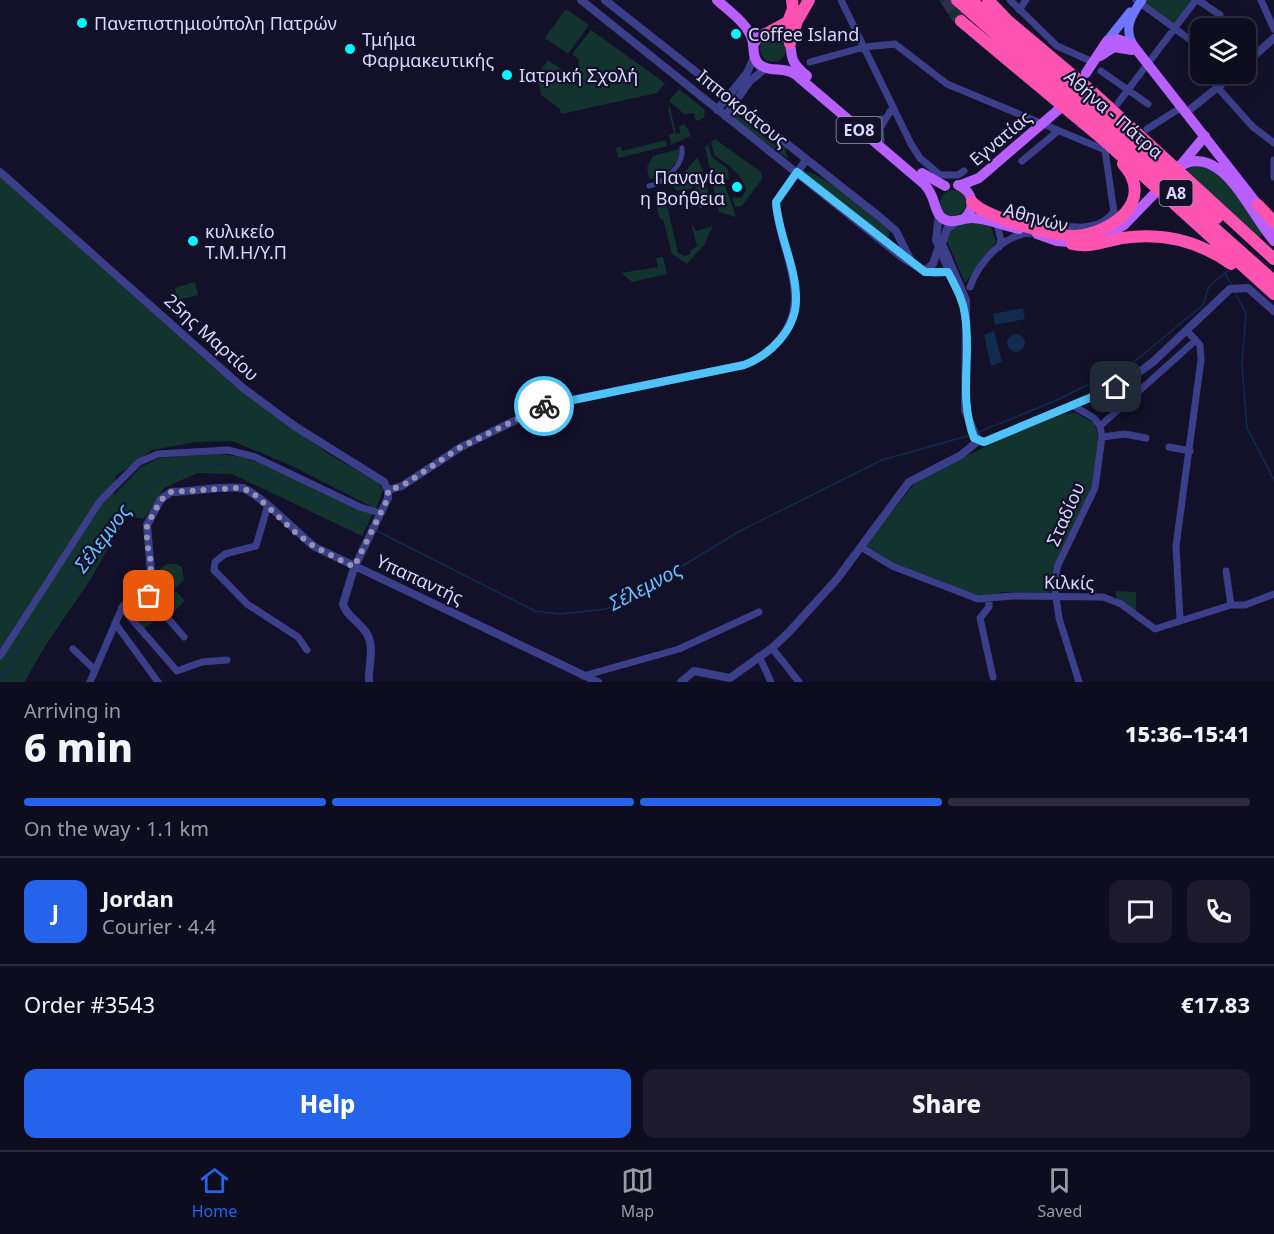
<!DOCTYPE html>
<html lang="en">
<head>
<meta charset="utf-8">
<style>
  :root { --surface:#0e0c1f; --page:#1c1a2c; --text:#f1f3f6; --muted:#9b9ba4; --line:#2e2c3d; --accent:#2563eb }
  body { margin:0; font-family:"Noto Sans",sans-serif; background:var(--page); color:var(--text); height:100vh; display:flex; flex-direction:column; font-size:22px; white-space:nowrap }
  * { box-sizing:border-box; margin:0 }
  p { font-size:20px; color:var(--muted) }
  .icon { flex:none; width:33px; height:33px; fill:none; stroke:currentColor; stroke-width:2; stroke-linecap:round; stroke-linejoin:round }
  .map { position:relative; height:682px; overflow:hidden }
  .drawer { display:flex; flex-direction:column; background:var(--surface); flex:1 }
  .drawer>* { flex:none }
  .buttons { position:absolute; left:1190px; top:18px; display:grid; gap:12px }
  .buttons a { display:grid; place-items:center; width:66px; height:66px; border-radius:12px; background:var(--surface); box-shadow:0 3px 15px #0003,0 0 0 2px var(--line); font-size:30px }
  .pin { position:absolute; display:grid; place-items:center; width:51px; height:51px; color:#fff; margin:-26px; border-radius:12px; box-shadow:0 3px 9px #0006 }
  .courier { position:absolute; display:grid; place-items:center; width:60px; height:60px; margin:-30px; border:4px solid #4fc3f7; border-radius:50%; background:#fff; color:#222; box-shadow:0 2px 8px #0007 }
  .headline em { font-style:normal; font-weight:800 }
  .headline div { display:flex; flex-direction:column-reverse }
  .headline { display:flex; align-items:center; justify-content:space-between; height:102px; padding:0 24px }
  h1 { font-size:39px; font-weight:800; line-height:45px }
  .bar { display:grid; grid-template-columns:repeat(4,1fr); gap:9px 6px; align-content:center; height:72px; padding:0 24px }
  .bar i { height:8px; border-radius:4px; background:var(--line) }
  .bar .on { background:var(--accent) }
  .bar p { grid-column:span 4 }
  .line { display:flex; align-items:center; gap:15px; padding:0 24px; border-top:2px solid var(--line) }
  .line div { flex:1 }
  .round { display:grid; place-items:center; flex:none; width:63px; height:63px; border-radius:12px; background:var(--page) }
  .primary-button { display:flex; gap:12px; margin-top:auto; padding:12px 24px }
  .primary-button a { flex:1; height:69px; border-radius:12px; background:var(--accent); color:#fff; font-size:24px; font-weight:800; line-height:69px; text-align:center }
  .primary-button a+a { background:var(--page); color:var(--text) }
  .menu { display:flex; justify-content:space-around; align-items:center; height:84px; border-top:2px solid var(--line); background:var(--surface); font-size:16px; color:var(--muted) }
  .menu a { display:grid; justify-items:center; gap:3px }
  .menu .on { color:var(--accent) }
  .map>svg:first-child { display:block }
</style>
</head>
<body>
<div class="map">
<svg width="1274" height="682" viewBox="0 0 1274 682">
  <rect width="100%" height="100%" fill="#131029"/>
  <path fill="#13332f" d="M939,0H947L964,15L954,23Z
    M1142,0H1196L1175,29Z
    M566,9L589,25L568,54L545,38Z
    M591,30L665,83L657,93L561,114L560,109L541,95L537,76L548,60L568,74L578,67L579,60L572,54Z
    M760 49a13 13 0 1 1 26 0a13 13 0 1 1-26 0Z
    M679,89L705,110L704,118L696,121L694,113L684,114L669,101Z
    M670,107L676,134L680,133L679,126L685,124L691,136L671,145L669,135L674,133L668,108Z
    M732,111L773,144L785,147L788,159L730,117Z
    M715,139L761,172L762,179L742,206L735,207L733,198L742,197L746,190C742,174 728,165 714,155L711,142Z
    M666,140L667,146L618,158L616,148L621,147L622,151Z
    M708,144L712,157L728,169L729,179L723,180L710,170L705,147Z
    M680,149L681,156L665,175L649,179L647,167L653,156Z
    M697,157L703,171L691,189L677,191L673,187Z
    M1203,164C1229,180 1246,209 1263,234L1257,240L1184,170Z
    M802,170C833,179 863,209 889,230V236L885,238L882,236L803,174Z
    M710,174L725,185L736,217L719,212Z
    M704,175L710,200L701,203L702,208H699L696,194L693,192Z
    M0,177L232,384L326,452L378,483L383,490L376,509L290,465L232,441L196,442L152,450L116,476L114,495L141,467L160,458L220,454L241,457L274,468L373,513L362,536L232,474L197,473L164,488L144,519L128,516C113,536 104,558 90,580C68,614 43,645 25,682H0Z
    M940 203a13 13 0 1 1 26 0a13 13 0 1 1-26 0Z
    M667,205L678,253L685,256L690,254V251L697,246L691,223L696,231L713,226L704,245L687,264L672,254L663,219H660L657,207Z
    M974,220L991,227L996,242L965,283L947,241L952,228Z
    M663,257L667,274L632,282L621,273L658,267L656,258Z
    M195,282L198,295L177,300L175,288Z
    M1076,413L1094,423C1117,483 1053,537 1050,593L1002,592L983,597L893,563L866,545L915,483L1006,436L1060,414Z
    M176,564L182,567L184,580L160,604L146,586C157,576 159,562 176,564Z
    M176,591L185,601L170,615L160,605Z
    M1115,591L1136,592V612L1117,599Z
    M144,595L163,616L144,628L127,607L135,597Z"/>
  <path fill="#0f2b4e" d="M1023,308L1025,319L995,325L993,314Z
    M994,331L1002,362L991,366L984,335Z
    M1007 343a9 9 0 1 1 18 0a9 9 0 1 1-18 0Z"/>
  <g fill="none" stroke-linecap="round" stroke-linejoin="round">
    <path stroke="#0f2b4e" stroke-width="1.5" d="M1225,274L1232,285
      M1235,292L1246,314L1242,364L1247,428L1274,480
      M979,432L1057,400L1135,361L1203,305L1209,286L1230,269
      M377,531L535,611L560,614L606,609L630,598L738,532L882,460L971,435
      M0,679L125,504L163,477L191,467L234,464L267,475L371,527"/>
    <path stroke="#312e49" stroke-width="12" stroke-dasharray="12 6" stroke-linecap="butt" d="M946,0L961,21"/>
    <path stroke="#3b3e88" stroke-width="5" d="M649,186C663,183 685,165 682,148"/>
    <path stroke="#3b3e88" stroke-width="7" d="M841,0L911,144L920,158L940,175H958L964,171
      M1010,0L1057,46L1093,62
      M1136,0L1200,47
      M1198,0L1220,15
      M1261,0L1274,29
      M1019,10L1026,0
      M810,62L864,47L895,44L947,84L1105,150L1113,206L1114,211C1096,239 1051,223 1026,219L1022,212
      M1101,71L1148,104
      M1218,88L1253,127L1274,143
      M1118,103L1196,0
      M861,123L883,119
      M1147,129L1182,107
      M881,140L880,128L893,107
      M1274,160V177
      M1022,161L1058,131
      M997,224L1001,240L999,247
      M970,287C979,262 1004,233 1033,233
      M1072,405L1094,418L1100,426L1102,437L1095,488L1058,565L1054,584L1059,618L1079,682
      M1100,426L1196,340
      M1102,437L1125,434L1146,438
      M1169,447L1190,451
      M268,505L256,546L225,554L215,562L214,570L247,604L298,637L307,650
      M861,547L892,566L978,599L1013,596L1103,597L1121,604L1155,629L1231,605H1245L1274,594
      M1226,571L1231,605
      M141,587L184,637
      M989,600V607L980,618L993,677
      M1180,619L1176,546L1201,360L1200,345L1187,331
      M115,623L158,682
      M772,648L799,682
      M73,649L95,670
      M0,656L100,501L139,462L158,454L228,450L255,457L360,507L380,513
      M759,656L771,682
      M583,676L679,649L759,612
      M90,682L122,608L177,671L202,662L227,660"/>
    <path stroke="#3b3e88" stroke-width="8" d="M581,0L903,258C918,267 929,277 947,272L952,267
      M605,0L881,218L896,231L912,263
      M1245,64L1274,38
      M717,110L747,73L754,57
      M1187,112L1234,74
      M725,116L750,81L766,68
      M0,172L243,388L296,427L384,482L388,490V498L354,568L343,604C346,616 360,622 367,634C375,648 368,666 369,682
      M939,214L936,240L958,292
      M928,268L933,264L938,249
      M978,441L984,442L1123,384L1153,362L1230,289L1248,288L1274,311
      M388,490L402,486L461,447L547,405L744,365C760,359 771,351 781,338C814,296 778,247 776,202L806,160
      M122,608L151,573L147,525L161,499L171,492C191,492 225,485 242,488C257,491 299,535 315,547L598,682
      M681,682L694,671L730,678L772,648L789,632L837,579L909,482L961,455L978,441L965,410L966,300L942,244L947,229L956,222"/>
    <path stroke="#6f76ff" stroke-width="9" d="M1107,41L1130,12
      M1134,46C1123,29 1131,15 1142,0"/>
    <path stroke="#b85fff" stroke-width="10" d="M717,0C729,11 747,23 752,39C755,48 751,57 760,65C771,73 785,66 796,75L924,184C936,196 933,209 941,217C951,226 961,218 972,218C987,218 1004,226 1019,229
      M754,44C760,31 778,25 788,39C792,46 790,55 794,62C797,68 802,72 807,76
      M1100,56L1114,47L1132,50
      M1086,73L1107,41L1117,39L1132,44L1258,205L1274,231
      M1180,166L1205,136
      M1179,167C1221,139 1251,216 1274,241
      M922,173L945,186
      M958,185C973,192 977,207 964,219
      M961,185L979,178L1058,110
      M1037,234L1057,241L1080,243
      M1095,240L1124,225L1155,193"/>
    <path stroke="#ff53b2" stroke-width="12" d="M957,0L1274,281
      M971,0L1217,218
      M988,0L1007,20L1089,89L1274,259
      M961,21L1106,142L1274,294
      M771,31L788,22L793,9L792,0
      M790,43L797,21L809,0
      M972,202C985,217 1055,237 1076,236C1112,233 1156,201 1123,164
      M1258,205L1274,222
      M1072,244C1090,248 1105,241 1122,238C1162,232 1199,241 1231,264"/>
  </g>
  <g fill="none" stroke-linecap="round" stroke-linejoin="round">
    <path stroke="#9492b4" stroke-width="6" stroke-dasharray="0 10.8" d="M149,596L141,586L152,567L147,543V525L161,500L171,492L236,488L251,491L297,534L315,547L354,567L388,498V490L402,486L461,447L544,406"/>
    <path stroke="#4fc3f7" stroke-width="8" d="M544,406L744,365C770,355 797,329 796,298C796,266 778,234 776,202L797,172L925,272H948C955,286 963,299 965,315C972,358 958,395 974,438L984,442L1116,387"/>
  </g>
  <g fill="#05f7fe" stroke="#131029" stroke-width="2">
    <circle cx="82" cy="23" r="6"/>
    <circle cx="736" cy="34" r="6"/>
    <circle cx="350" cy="49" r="6"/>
    <circle cx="507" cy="75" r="6"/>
    <circle cx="737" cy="187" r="6"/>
    <circle cx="193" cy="241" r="6"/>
  </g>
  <g text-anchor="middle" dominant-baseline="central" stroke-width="4.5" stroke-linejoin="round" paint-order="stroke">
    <g fill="#131029" stroke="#9e9cbf" stroke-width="1.5">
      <rect x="836.5" y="117" width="45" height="26" rx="4.5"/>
      <rect x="1159.5" y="180" width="33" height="26" rx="4.5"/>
    </g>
    <g font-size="16" font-weight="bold" fill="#dad8ff">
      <text x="859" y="130">ΕΟ8</text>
      <text x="1176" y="193">Α8</text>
    </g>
    <g font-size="18" fill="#dad8ff" stroke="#131029" text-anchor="start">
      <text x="94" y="23">Πανεπιστημιούπολη Πατρών</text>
      <text x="748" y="34">Coffee Island</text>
      <text x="362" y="39">Τμήμα<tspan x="362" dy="21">Φαρμακευτικής</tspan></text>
      <text x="519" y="75">Ιατρική Σχολή</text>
      <text x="725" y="177" text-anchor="end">Παναγία<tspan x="725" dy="21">η Βοήθεια</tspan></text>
      <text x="205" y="231">κυλικείο<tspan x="205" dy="21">Τ.M.Η/Υ.Π</tspan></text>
    </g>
    <g font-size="18" fill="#dad8ff" stroke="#131029">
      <text transform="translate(743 108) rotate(39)">Ιπποκράτους</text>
      <text transform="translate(1114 114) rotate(41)">Αθήνα - Πάτρα</text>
      <text transform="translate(1000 138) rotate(-40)">Εγνατίας</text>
      <text transform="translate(1036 217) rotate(15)">Αθηνών</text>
      <text transform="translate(212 337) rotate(42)">25ης Μαρτίου</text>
      <text transform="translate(1065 514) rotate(-66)">Σταδίου</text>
      <text transform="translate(420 579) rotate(25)">Υπαπαντής</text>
      <text transform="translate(1069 582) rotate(1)">Κιλκίς</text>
    </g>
    <g font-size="20" font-style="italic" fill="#66c3ff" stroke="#131029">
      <text transform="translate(102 538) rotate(-53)">Σέλεμνος</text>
      <text transform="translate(645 586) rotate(-28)">Σέλεμνος</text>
    </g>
  </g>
</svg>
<div class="buttons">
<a><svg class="icon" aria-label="layers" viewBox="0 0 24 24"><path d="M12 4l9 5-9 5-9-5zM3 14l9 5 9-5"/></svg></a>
</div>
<div class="pin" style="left:149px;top:596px;background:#ea580c"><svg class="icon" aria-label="bag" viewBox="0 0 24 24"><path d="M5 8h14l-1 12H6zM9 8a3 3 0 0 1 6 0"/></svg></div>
<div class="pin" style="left:1116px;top:387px;background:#1f2937"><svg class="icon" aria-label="home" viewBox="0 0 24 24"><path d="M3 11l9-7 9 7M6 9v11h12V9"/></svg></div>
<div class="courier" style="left:544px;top:406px"><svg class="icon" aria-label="bike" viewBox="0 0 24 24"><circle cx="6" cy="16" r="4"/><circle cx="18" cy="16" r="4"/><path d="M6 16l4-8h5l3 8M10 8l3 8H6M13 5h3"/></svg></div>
</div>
<section class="drawer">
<div class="headline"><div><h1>6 min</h1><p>Arriving in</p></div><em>15:36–15:41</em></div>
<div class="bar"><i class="on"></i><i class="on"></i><i class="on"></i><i></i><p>On the way · 1.1 km</p></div>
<div class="line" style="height:108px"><b class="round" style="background:var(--accent);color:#fff">J</b><div><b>Jordan</b><p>Courier · 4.4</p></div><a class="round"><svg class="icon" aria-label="chat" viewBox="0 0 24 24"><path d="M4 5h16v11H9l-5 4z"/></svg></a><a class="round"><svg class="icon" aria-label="phone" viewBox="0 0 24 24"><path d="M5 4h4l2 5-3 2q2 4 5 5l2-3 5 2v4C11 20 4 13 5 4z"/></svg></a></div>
<div class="line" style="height:78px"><div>Order #3543</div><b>€17.83</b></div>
<div class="primary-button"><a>Help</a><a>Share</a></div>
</section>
<nav class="menu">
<a class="on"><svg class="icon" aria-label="home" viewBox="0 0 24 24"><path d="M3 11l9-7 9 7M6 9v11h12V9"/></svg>Home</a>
<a><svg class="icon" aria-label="map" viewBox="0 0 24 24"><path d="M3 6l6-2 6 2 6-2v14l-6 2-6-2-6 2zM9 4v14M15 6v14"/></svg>Map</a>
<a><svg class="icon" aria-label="saved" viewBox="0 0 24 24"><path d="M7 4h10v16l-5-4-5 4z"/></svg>Saved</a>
</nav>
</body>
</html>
